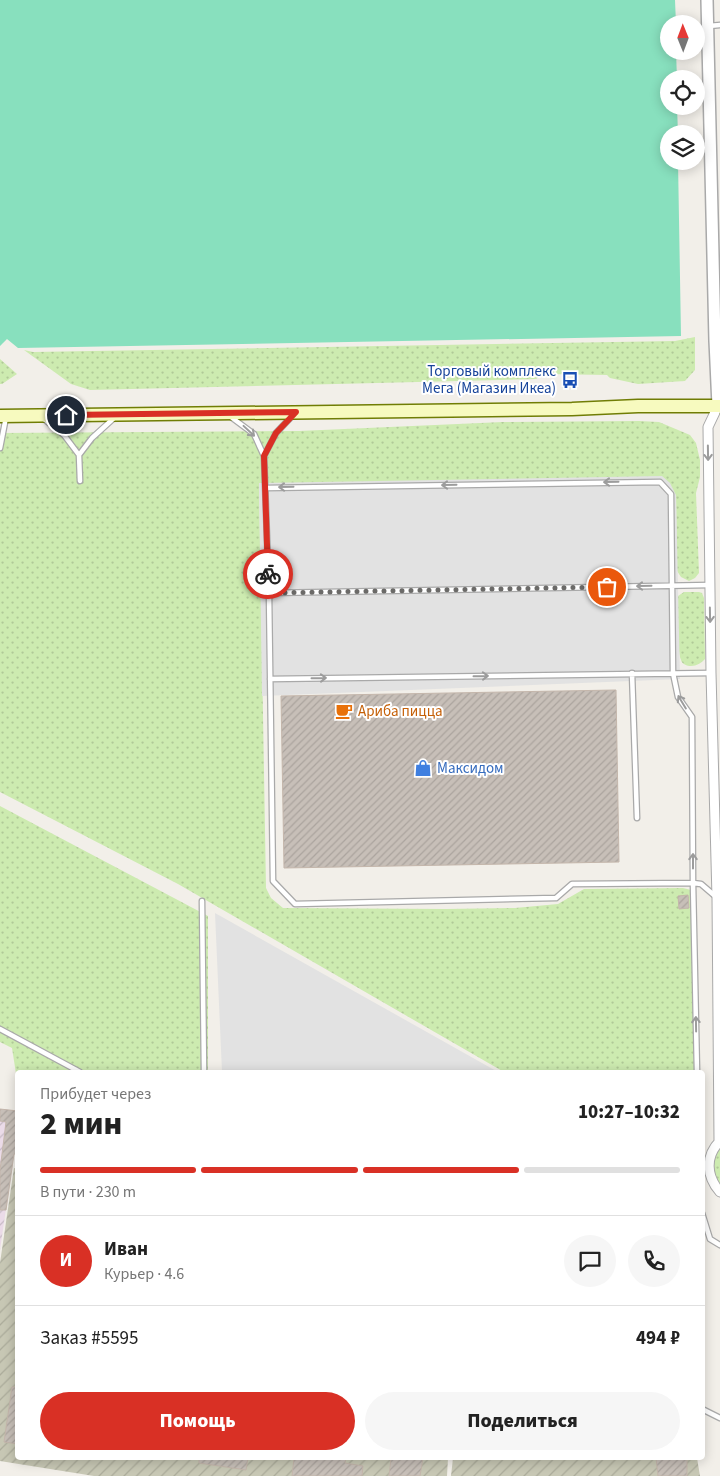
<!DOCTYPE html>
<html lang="ru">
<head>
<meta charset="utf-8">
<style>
  :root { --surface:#fff; --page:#f6f6f6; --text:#222; --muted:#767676; --line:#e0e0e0; --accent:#d93025 }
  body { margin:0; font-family:"Source Sans 3",sans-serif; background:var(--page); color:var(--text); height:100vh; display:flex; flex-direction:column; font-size:19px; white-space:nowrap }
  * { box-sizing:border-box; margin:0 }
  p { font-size:16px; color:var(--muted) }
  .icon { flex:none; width:28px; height:28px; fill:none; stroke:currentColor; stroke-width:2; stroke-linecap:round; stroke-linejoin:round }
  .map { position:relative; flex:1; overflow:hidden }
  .drawer { position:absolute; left:15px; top:1070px; width:690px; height:390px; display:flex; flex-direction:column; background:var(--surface); border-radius:5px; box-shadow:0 2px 12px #0003 }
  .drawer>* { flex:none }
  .needle { width:32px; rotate:359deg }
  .buttons { position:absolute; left:660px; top:15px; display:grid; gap:10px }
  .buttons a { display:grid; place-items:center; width:45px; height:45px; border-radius:50%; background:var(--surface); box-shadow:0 2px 12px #0003; font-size:25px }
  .pin { position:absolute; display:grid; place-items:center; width:42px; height:42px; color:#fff; margin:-21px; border:2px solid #fff; border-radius:50%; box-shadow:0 1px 5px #0007 }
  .courier { position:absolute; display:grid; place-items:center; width:50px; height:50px; margin:-25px; border:4px solid #d93025; border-radius:50%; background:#fff; color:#222; box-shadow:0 1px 6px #0007 }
  .headline em { font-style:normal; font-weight:800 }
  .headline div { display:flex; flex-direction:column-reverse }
  .headline { display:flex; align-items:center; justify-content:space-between; height:85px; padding:0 25px }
  h1 { font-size:32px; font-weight:800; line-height:38px }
  .bar { display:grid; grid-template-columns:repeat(4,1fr); gap:8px 5px; align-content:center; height:60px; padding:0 25px }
  .bar i { height:6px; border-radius:4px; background:var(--line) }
  .bar .selected { background:var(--accent) }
  .bar p { grid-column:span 4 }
  .line { display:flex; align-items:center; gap:12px; padding:0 25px; border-top:1px solid var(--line) }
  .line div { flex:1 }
  .round { display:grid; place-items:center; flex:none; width:52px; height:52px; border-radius:26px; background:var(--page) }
  .action { display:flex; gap:10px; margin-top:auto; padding:10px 25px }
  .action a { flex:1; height:58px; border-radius:30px; background:var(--accent); color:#fff; font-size:20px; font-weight:800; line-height:58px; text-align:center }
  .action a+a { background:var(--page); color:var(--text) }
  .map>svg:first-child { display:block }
</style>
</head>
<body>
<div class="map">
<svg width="720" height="1476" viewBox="0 0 720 1476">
  <defs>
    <pattern id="industrial-furrows" width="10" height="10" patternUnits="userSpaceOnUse" patternTransform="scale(1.25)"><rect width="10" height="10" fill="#ebdbe8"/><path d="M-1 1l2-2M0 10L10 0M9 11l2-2" fill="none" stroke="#c9bcc7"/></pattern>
    <pattern id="construction-furrows" width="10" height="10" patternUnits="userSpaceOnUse" patternTransform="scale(1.25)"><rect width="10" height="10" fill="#c7c7b4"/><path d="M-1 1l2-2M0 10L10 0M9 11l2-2" fill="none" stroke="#abab9a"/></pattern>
    <pattern id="grass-dots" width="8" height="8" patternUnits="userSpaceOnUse" patternTransform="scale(1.25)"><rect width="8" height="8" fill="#cdebb0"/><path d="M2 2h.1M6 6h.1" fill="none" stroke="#b0c997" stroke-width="1.8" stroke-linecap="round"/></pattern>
    <pattern id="building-hatch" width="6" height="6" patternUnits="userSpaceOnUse" patternTransform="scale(1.25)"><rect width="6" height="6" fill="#c7bfb8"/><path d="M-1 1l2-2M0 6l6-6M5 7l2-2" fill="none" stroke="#aba49e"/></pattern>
  </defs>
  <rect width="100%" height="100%" fill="#f2efe9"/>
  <path fill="url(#industrial-furrows)" d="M0,1109L18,1111L17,1154H14L0,1250Z"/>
  <path fill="url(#construction-furrows)" d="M14,1168L18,1169V1458H448L447,1476H94L0,1461V1263Z
    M453,1458H697L700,1476H451Z"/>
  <path fill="url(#grass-dots)" d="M695,337V370L685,381L638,384L610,378L607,375L543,374L536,379L90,390L71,384L24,350L33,352L675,341Z
    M0,359L17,374L2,384H0Z
    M639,421L659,422L690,435L696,443L700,460V477L696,493L699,573L695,578L689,581L681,577L677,571L676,495L259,483L266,888L271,898L283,908L446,909L515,908L558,904L584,889L683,888L691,890L694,1072H504L178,884L0,792V433L299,431L503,422Z
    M684,592H699L702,593L704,598L705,659C701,663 697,666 691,666C687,666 682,664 681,660C677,651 678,609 678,596Z
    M0,806L208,916V1072H18L17,1080L12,1048L0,1042Z
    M720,1148V1184C711,1173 712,1159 720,1148Z"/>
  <path fill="#88e0be" d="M0,0H675L676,24H669V51H676L677,79H669V106H677L678,134H669V161H678L681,336L18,348L7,339L0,346Z"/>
  <path fill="#e2e2e2" d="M662,476L670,483L676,495L680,679L262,696L259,483Z
    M215,913L498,1072H222Z"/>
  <path fill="url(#building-hatch)" stroke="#c4b6ab" d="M616,690L619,862L284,868L281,696Z
    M688,895L689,908L679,909L678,896Z
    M0,1109L18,1111V1154H14L6,1210H0V1170L6,1122L0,1121Z
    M12,1387H18V1444L4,1442Z
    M199,1458H248L246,1470L199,1463Z
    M294,1458H346L345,1463L363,1466L362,1476H292Z
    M391,1458H423L420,1476H389Z
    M656,1458H687V1476H658Z"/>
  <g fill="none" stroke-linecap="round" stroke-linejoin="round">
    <g stroke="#a9a9a9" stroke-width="7">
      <path id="service" d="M709,26L720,25
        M231,417L254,434L264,456L269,593L273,881L295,904L556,898L572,884L693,883L701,884L715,896
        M44,419L64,435L79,455L80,481
        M0,448L6,417
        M79,455L92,438L114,418
        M264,456L276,433L293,415
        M266,488L660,482L671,494L673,673L678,697L692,717L693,883L697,1072
        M269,593L710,585
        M632,673L637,818
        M270,679L711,673
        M202,901L204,1072
        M0,1029L80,1072
        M702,1213L710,1239L720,1245
        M702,1409L720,1418"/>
    </g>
    <g stroke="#a9a9a9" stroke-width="11">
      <path id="minor" d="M718,406L708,427L711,673L717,898L719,1141
        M720,1141C705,1156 706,1176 720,1192"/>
    </g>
    <g stroke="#a9a9a9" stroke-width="14">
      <path id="tertiary" d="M707,0L715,341L718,406"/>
    </g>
    <g stroke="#707d05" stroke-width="15">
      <path id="secondary" d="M0,416L572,409L638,406H720"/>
    </g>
    <use href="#service" stroke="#fff" stroke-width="4.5"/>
    <use href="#minor" stroke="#fff" stroke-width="9"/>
    <use href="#tertiary" stroke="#fff" stroke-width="11"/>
    <use href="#secondary" stroke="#f7fabf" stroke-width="12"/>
  </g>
  <defs><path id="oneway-shaft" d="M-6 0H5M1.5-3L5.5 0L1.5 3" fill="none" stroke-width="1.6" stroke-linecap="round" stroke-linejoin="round" transform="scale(1.25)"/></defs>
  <g stroke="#9c9c9c">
    <use href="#oneway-shaft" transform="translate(249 431) rotate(43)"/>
    <use href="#oneway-shaft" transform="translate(708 453) rotate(89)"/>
    <use href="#oneway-shaft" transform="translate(611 482) rotate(179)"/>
    <use href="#oneway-shaft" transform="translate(449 485) rotate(179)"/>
    <use href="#oneway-shaft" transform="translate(286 487) rotate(179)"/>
    <use href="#oneway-shaft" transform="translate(644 586) rotate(179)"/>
    <use href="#oneway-shaft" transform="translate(710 615) rotate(89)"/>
    <use href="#oneway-shaft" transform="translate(481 676) rotate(-1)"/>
    <use href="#oneway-shaft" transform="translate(319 678) rotate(-1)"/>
    <use href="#oneway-shaft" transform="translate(682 702) rotate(-121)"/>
    <use href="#oneway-shaft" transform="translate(693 861) rotate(-90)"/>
    <use href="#oneway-shaft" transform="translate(696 1024) rotate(-91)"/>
  </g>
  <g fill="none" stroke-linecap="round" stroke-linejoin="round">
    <path stroke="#6b6a68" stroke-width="5" stroke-dasharray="0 9" d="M268,574V593L607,587"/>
    <path stroke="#d93025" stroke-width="6" d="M66,415L296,412L276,433L264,456L268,574"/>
  </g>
  <defs>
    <g id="bus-bare" transform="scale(1.35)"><path d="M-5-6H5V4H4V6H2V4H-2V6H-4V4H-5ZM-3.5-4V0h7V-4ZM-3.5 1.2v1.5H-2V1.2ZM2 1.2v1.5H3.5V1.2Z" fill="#1a4fb4" stroke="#fff" stroke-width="2.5" paint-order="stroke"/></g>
    <g id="cafe-bare" transform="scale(1.35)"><path d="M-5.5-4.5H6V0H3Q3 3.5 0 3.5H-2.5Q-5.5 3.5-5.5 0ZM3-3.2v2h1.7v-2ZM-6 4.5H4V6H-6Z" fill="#e8710a" stroke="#fff" stroke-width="2.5" paint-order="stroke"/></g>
    <g id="shop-bare" transform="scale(1.35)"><path d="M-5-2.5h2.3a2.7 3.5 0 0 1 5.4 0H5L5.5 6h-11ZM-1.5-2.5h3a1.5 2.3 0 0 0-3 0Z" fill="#3f7fe0" stroke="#fff" stroke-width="2.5" paint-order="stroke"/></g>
  </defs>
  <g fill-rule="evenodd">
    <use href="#bus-bare" x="570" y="380"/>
    <use href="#cafe-bare" x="344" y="711"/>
    <use href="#shop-bare" x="423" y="768"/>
  </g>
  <g text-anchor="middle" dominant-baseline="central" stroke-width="4" stroke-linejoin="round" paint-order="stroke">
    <g font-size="15" fill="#164399" stroke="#fff" text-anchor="end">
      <text x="556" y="371">Торговый комплекс<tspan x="556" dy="17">Мега (Магазин Икеа)</tspan></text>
    </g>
    <g font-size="15" fill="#c56008" stroke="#fff" text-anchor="start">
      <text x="358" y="711">Ариба пицца</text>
    </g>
    <g font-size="15" fill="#366cbe" stroke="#fff" text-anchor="start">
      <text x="437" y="768">Максидом</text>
    </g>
  </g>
</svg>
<div class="buttons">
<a><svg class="needle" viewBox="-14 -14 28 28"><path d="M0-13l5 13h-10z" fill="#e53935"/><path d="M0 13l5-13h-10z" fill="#767676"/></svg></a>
<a><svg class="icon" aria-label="locate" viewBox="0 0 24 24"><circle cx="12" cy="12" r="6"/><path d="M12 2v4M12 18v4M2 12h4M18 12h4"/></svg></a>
<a><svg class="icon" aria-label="layers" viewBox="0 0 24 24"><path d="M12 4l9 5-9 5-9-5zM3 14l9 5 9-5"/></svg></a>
</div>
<div class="pin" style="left:607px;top:587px;background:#ea580c"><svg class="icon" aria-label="bag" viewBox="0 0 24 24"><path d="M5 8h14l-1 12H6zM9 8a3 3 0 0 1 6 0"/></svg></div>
<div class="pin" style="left:66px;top:415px;background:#1f2937"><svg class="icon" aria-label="home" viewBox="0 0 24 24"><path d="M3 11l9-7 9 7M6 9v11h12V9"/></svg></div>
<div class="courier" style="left:268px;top:574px"><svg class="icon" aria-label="bike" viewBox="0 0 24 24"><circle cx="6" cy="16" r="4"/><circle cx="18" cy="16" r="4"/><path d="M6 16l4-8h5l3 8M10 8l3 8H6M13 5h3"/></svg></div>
<section class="drawer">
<div class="headline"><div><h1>2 мин</h1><p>Прибудет через</p></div><em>10:27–10:32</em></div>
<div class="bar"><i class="selected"></i><i class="selected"></i><i class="selected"></i><i></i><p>В пути · 230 m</p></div>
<div class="line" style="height:90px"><b class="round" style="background:var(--accent);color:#fff">И</b><div><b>Иван</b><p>Курьер · 4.6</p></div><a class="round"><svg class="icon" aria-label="chat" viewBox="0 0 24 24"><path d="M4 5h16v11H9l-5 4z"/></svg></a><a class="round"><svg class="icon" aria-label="phone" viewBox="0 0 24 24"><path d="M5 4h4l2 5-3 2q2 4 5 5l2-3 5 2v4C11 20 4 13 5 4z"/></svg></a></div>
<div class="line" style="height:65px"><div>Заказ #5595</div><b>494 ₽</b></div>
<div class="action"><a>Помощь</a><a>Поделиться</a></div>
</section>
</div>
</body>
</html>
